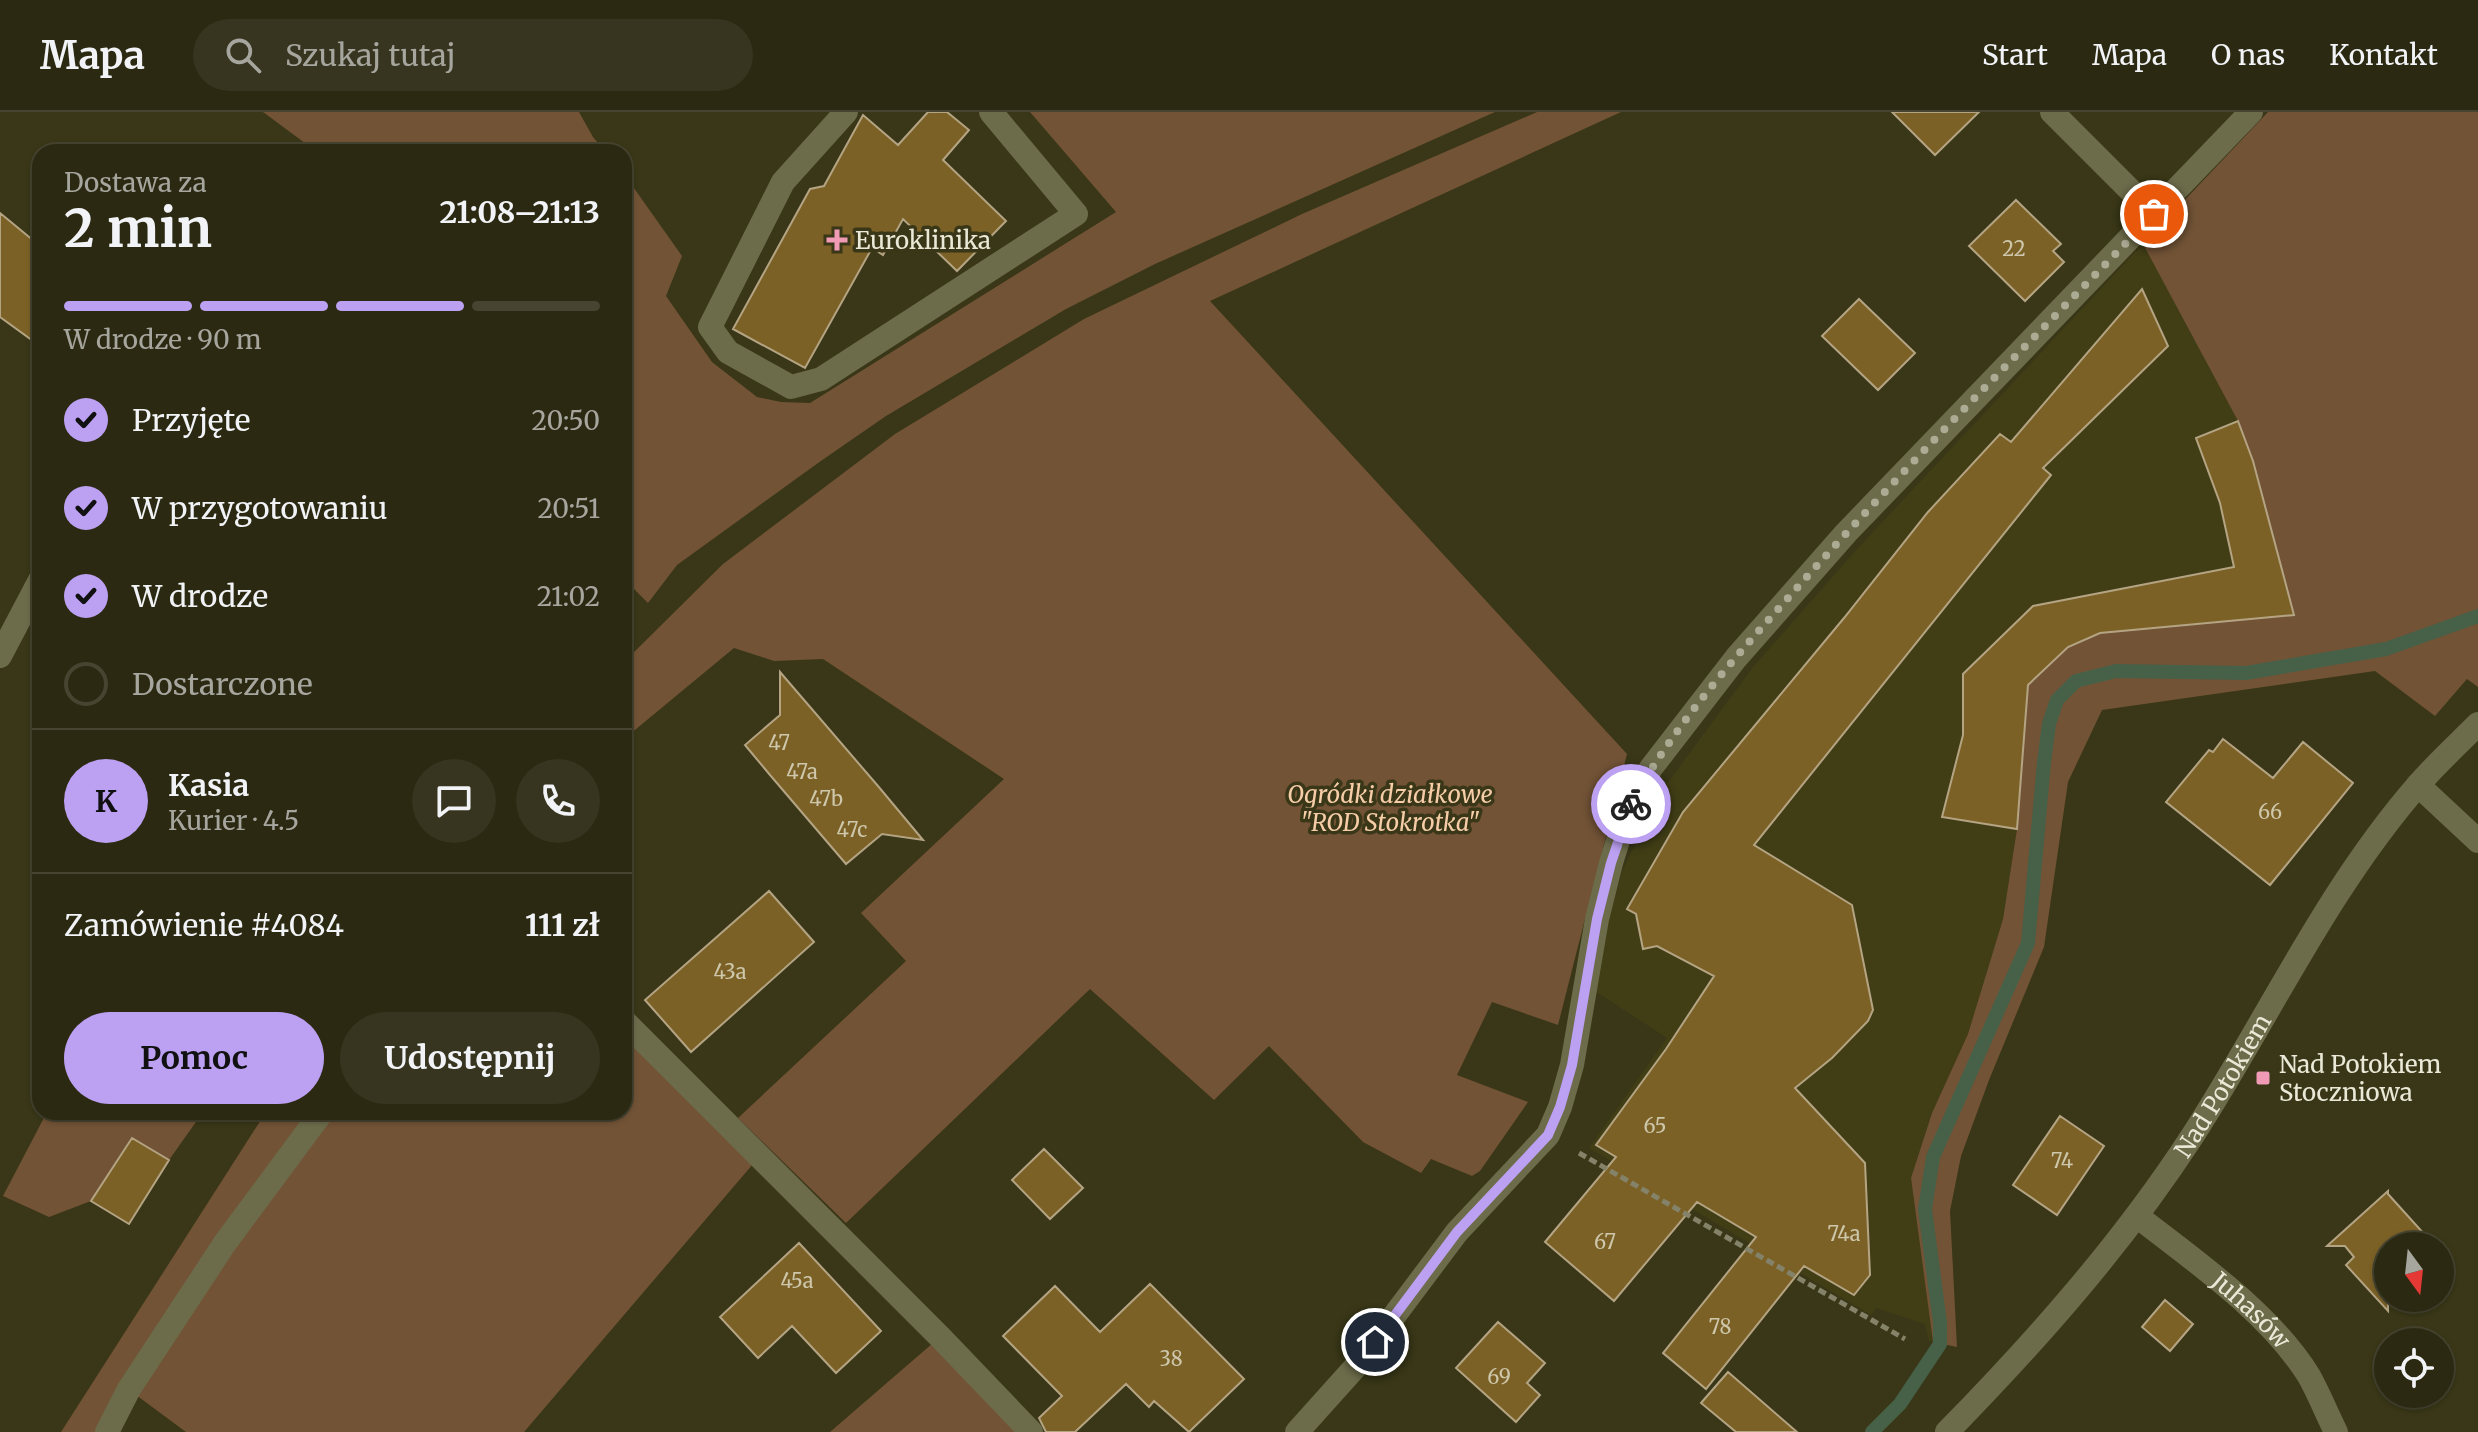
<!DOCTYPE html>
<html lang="pl">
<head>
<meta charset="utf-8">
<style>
  :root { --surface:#2b2911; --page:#37351f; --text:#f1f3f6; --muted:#a6a69f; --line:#474531; --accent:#bca0f2 }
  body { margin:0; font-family:Merriweather,serif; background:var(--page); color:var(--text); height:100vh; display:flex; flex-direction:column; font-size:30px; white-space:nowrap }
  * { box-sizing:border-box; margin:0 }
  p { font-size:26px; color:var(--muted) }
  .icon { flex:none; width:44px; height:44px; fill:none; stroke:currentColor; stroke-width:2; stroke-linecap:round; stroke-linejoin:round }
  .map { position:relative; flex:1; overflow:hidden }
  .drawer { position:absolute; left:32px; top:32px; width:600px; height:976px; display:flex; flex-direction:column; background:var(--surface); border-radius:24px; box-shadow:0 2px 6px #0004,0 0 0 2px var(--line) }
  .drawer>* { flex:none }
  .needle { width:52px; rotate:165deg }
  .controls { position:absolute; left:2374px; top:1120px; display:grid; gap:16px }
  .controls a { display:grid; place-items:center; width:80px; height:80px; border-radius:50%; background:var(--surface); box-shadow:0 2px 6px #0004,0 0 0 2px var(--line); font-size:40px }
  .pin { position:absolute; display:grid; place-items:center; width:68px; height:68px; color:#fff; margin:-34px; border:4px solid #fff; border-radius:50%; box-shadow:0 2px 8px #0007 }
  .courier { position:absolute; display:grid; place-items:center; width:80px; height:80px; margin:-40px; border:6px solid #bca0f2; border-radius:50%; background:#fff; color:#222; box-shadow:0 2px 10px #0007 }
  .head em { font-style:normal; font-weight:700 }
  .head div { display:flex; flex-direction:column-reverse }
  .head { display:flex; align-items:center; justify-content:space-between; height:136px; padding:0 32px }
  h1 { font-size:52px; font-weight:700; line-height:60px }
  .bar { display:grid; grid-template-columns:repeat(4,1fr); gap:12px 8px; align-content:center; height:96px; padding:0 32px }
  .bar i { height:10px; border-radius:6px; background:var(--line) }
  .bar .active { background:var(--accent) }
  .bar p { grid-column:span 4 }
  .line { display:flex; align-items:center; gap:20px; padding:0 32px; border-top:2px solid var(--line) }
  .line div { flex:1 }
  .round { display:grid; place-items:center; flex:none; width:84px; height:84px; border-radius:42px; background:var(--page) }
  ol { padding:0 32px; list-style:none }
  li { display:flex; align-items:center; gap:24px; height:88px }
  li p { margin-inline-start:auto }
  li .icon { padding:8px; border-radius:50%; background:var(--accent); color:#111; stroke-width:4 }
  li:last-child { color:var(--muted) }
  li i { width:44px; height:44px; border:4px solid var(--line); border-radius:50% }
  .button { display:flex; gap:16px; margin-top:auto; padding:16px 32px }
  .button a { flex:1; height:92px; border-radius:48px; background:var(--accent); color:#111; font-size:32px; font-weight:700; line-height:92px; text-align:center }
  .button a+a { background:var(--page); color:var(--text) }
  header { display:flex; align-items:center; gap:48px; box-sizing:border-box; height:112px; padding:0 40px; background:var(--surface); border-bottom:2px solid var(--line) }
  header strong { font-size:38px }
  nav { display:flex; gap:44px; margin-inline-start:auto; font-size:28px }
  .search { width:560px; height:72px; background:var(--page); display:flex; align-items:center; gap:20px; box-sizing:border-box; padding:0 28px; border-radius:44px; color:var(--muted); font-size:30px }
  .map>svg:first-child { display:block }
</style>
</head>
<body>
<header>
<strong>Mapa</strong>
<div class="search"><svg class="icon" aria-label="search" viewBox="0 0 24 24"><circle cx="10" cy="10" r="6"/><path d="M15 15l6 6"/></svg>Szukaj tutaj</div>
<nav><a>Start</a><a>Mapa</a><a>O nas</a><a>Kontakt</a></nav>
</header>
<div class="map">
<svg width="2478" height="1320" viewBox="0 0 2478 1320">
  <rect width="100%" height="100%" fill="#393717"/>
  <path fill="#413e16" d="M2143,132L2238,309L2253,349L2294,503L2100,521L2017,717L2003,807L1968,922L1932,1001L1911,1066L1933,1230L1929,1229L1925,1212L1876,1196L1871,1203L1589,1036L1667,926L1595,879L1606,818L1622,760L1658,684L1753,555L1857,437Z"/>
  <path fill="#725336" d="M263,0H579L593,25L606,40H317Z
    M1030,0H1495L1155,152L1066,197L886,304L818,351L677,453L648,491L631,474L624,480V419L629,413L624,408V62L682,144L666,184L712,250L757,285L781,290L810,291L1116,100Z
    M1537,0H1621L1210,189L1627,642L1558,913L1492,890L1457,963L1528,990L1480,1059L1472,1064L1431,1047L1421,1061L1363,1030L1269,934L1214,988L1090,877L846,1111L738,1006L906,849L861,801L1004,667L823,547L774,549L734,536L624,627V550L723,452L895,322L1084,207L1302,102Z
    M2268,0H2478V575L2467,567L2435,604L2375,559L2102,598L2068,670L2044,835L1989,968L1961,1044L1950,1099L1957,1235L1933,1230L1911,1066L1932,1001L1968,922L2003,807L2017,717L2028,573L2068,535L2100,521L2294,503L2253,349L2238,309L2143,132Z
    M624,921L753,1052L524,1320H186L136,1283L230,1136L331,1000H624Z
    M47,1000H203L169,1048L131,1026L91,1089L49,1105L3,1084Z
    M266,1000H312L111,1287L95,1320H61Z
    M933,1231L1016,1320H830Z"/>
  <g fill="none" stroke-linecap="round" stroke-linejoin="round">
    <path stroke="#476148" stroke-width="14" d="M1872,1320L1900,1292L1940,1232V1211L1925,1097L1933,1045L2028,831L2044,650L2049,612L2057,588L2076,569L2116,559L2246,561L2386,537L2478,504"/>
  </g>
  <path fill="#7b6126" stroke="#b4a483" stroke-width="2" d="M928,0H947L969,18L943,48L1006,109L957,159L903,107L883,143L872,136L805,256L733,217L810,77L824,74L863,3L898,33Z
    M1892,0H1979L1935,43Z
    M2016,88L2061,132L2053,139L2064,150L2025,189L1969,134Z
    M0,101L40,134V234L0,205Z
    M2142,177L2168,234L2043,356L2051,363L1754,733L1852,793L1873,898L1868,909L1832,946L1795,976L1865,1051L1870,1163L1854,1183L1804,1154L1706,1277L1663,1241L1756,1125L1697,1090L1614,1189L1545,1130L1616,1045L1596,1033L1666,937L1714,864L1657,834L1643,837L1636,802L1627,797L1683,700L1844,506L1928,400L2000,322L2011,330Z
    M1859,187L1915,241L1878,278L1822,224Z
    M2238,309L2253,349L2294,503L2100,521L2068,535L2028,573L2017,717L1942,705L1963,623V562L2033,494L2234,455L2220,391L2196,326Z
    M780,560L878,674L923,728L882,722L846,752L770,663L745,633L780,603Z
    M2223,627L2273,666L2303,630L2353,671L2270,773L2166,690L2209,638L2213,640Z
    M769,779L814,830L691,940L645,888Z
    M2060,1004L2104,1034L2057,1103L2013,1073Z
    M132,1026L169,1048L129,1112L91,1089Z
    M1044,1037L1083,1076L1050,1107L1012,1068Z
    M2388,1079V1082L2435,1134H2388V1199L2346,1153L2354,1145L2345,1134H2327Z
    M799,1131L881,1219L836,1261L792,1214L758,1246L720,1205Z
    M1150,1172L1244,1267L1189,1320L1154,1289L1149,1295L1126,1272L1075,1320H1046L1039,1306L1062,1284L1003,1224L1055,1174L1100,1220Z
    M2165,1188L2193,1212L2170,1239L2142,1215Z
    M1498,1210L1545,1251L1527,1271L1540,1283L1516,1310L1456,1256Z
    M1728,1260L1797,1320H1736L1701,1291Z"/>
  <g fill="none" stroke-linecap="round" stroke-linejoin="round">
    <path stroke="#848369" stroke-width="5" stroke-dasharray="8 4" stroke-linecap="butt" d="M1579,1041L1905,1227"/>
    <path stroke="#6c6b4a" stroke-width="24" d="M846,0L783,70L710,215L728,240L791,275L821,267L1076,102L991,0
      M624,909L941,1226L1031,1320
      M107,1320L129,1277L225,1131L322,1000"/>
    <g stroke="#6c6b4a" stroke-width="24">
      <path d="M2052,0L2154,102"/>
      <path d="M0,544L40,468"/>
      <path d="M2418,673L2478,729"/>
      <path id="s1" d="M2137,1104C2196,1150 2269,1200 2309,1264C2319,1282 2327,1302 2336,1320"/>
      <path d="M1297,1320L1358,1252L1457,1120L1548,1023L1560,995L1572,953L1597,807L1611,751L1628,696L1651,656L1736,546L1846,421L2251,0"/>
    </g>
    <path stroke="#6c6b4a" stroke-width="24" id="s2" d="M1947,1320C2037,1228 2123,1131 2193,1023C2268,907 2327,777 2419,672C2437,651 2458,632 2478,612"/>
  </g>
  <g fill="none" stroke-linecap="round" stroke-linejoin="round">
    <path stroke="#acab94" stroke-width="8" stroke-dasharray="0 14.4" d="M1631,692C1674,613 1737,543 1797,476C1911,347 2035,226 2154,102"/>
    <path stroke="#bca0f2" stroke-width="10" d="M1375,1230L1457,1120L1548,1023L1560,995L1572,953L1597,807L1611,751L1631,692"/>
  </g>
  <g fill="#f09ab5" stroke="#393717" stroke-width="3">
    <path d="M833 116h8v8h8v8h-8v8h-8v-8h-8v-8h8z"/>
    <rect x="2255" y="958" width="16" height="16" rx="4"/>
  </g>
  <g text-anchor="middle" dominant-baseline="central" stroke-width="7" stroke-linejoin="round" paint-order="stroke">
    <g font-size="20" fill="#cec7ab">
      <text x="2014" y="136">22</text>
      <text x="779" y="630">47</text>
      <text x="802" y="659">47a</text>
      <text x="826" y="686">47b</text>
      <text x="2270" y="699">66</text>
      <text x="852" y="717">47c</text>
      <text x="730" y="859">43a</text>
      <text x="1655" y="1013">65</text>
      <text x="2062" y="1048">74</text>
      <text x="1844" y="1121">74a</text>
      <text x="1605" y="1129">67</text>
      <text x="797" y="1168">45a</text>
      <text x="1720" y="1214">78</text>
      <text x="1171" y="1246">38</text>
      <text x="1499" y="1264">69</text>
    </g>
    <g font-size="24" fill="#eae9d7" stroke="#393717" text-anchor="start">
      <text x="855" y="128">Euroklinika</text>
      <text x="2279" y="952">Nad Potokiem<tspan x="2279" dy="28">Stoczniowa</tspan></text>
    </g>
    <g font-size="24" font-style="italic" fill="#f7cda8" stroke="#393717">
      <text x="1390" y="682">Ogródki działkowe<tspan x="1390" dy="28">"ROD Stokrotka"</tspan></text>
    </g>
    <g font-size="24" fill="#eae9d7" stroke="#393717">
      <text stroke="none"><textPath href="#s2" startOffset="444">Nad Potokiem</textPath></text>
      <text stroke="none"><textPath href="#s1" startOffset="148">Juhasów</textPath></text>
    </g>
  </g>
</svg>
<div class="controls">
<a><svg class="needle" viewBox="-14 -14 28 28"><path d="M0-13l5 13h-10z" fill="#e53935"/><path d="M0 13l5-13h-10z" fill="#a6a69f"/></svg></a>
<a><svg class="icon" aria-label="locate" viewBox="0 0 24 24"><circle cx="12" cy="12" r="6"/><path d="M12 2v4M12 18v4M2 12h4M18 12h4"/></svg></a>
</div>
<div class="pin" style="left:2154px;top:102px;background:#ea580c"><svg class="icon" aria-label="bag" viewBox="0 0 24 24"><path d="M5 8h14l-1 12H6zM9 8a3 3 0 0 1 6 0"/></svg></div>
<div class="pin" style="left:1375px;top:1230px;background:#1f2937"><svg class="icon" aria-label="home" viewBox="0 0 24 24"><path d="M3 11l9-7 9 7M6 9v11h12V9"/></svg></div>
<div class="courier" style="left:1631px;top:692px"><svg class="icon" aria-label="bike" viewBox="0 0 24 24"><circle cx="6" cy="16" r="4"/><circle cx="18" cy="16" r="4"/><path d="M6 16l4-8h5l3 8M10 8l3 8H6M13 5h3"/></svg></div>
<section class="drawer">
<div class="head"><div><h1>2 min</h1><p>Dostawa za</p></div><em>21:08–21:13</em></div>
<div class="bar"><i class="active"></i><i class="active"></i><i class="active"></i><i></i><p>W drodze · 90 m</p></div>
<ol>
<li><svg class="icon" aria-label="check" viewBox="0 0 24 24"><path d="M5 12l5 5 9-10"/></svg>Przyjęte<p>20:50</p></li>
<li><svg class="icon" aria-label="check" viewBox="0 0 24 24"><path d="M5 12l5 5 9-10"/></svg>W przygotowaniu<p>20:51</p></li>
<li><svg class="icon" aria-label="check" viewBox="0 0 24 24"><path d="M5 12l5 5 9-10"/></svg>W drodze<p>21:02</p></li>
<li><i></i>Dostarczone</li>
</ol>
<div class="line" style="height:144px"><b class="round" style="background:var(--accent);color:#111">K</b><div><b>Kasia</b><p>Kurier · 4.5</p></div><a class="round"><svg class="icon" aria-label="chat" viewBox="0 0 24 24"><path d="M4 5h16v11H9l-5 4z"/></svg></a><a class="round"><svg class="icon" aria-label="phone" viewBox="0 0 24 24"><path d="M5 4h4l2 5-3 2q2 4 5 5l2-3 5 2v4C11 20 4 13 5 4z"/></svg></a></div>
<div class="line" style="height:104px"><div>Zamówienie #4084</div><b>111 zł</b></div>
<div class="button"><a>Pomoc</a><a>Udostępnij</a></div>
</section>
</div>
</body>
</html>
